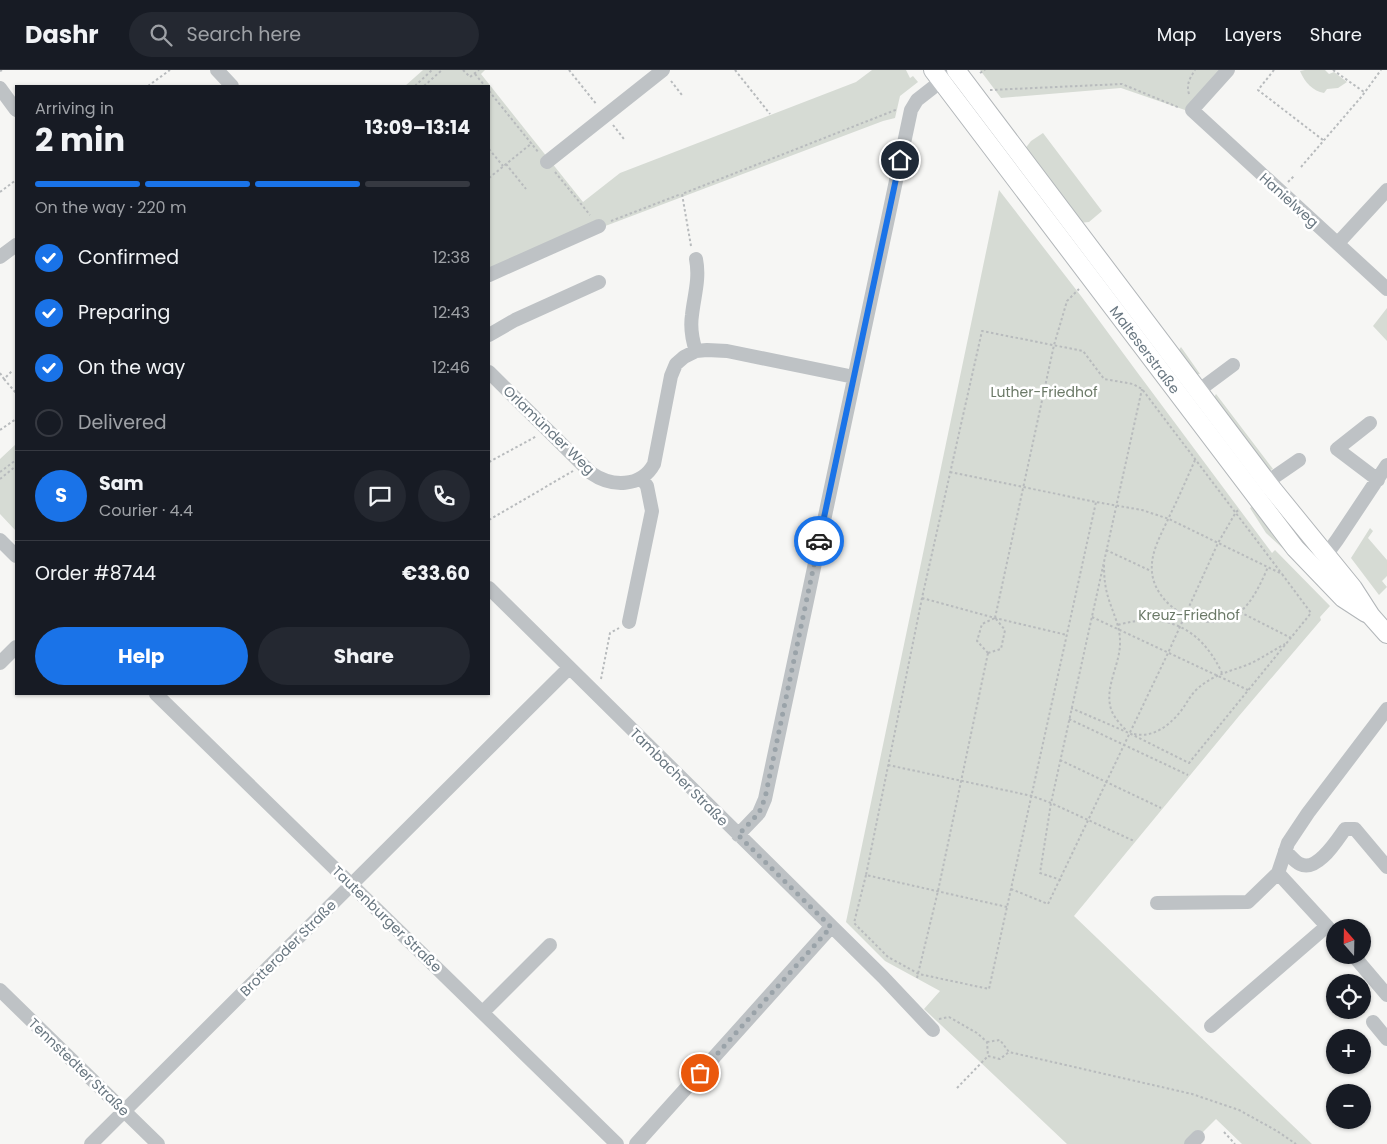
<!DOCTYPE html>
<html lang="en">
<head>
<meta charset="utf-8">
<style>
  :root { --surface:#171b24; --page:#242831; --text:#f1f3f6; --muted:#9ea1a6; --line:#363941; --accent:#1a73e8 }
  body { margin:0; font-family:Poppins,sans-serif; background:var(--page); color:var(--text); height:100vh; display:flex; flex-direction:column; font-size:19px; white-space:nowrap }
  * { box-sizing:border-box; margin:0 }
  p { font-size:16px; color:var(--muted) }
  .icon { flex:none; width:28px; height:28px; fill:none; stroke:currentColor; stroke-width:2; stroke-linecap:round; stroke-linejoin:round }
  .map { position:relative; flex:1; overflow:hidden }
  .drawer { position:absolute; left:15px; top:15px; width:475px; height:610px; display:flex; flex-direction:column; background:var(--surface); border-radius:0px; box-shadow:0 1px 4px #0004 }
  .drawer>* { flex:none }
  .needle { width:32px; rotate:340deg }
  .controls { position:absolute; left:1326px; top:849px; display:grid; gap:10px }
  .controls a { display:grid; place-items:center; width:45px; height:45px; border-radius:50%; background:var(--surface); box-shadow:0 1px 4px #0004; font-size:25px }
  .pin { position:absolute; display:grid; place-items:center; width:42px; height:42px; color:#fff; margin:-21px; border:2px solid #fff; border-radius:50%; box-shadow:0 1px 5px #0007 }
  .courier { position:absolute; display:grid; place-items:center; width:50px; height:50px; margin:-25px; border:4px solid #1a73e8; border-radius:50%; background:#fff; color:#222; box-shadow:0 1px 6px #0007 }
  .summary em { font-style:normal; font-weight:700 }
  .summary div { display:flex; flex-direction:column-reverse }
  .summary { display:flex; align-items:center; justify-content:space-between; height:85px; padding:0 20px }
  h1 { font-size:32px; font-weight:700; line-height:38px }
  .bar { display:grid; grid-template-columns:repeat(4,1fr); gap:8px 5px; align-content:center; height:60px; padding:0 20px }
  .bar i { height:6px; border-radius:4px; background:var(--line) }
  .bar .active { background:var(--accent) }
  .bar p { grid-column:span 4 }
  .line { display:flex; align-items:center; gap:12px; padding:0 20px; border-top:1px solid var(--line) }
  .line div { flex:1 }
  .round { display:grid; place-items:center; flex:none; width:52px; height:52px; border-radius:26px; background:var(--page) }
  ol { padding:0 20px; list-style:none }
  li { display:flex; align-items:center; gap:15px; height:55px }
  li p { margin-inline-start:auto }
  li .icon { padding:5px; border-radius:50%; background:var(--accent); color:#fff; stroke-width:4 }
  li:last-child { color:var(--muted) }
  li i { width:28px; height:28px; border:2px solid var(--line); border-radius:50% }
  .action { display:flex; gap:10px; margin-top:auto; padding:10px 20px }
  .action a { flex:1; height:58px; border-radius:30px; background:var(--accent); color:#fff; font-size:20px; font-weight:700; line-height:58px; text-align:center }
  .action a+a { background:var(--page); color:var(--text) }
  header { display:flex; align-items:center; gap:30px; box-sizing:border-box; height:70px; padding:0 25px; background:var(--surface); border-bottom:1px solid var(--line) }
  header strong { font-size:24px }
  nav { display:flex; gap:28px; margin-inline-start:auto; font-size:18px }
  .search { width:350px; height:45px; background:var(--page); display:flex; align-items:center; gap:12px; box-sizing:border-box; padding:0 18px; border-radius:28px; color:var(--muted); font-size:19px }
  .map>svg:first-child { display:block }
</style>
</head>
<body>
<header>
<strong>Dashr</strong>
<div class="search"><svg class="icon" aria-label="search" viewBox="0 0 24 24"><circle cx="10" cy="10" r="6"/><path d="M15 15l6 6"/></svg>Search here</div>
<nav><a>Map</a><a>Layers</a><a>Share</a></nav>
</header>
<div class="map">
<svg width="1387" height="1074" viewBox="0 0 1387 1074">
  <rect width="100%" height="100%" fill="#f6f6f4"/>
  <path fill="#d6dbd4" d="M423,0H485L481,4L583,132L620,103L856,12L872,0H906L910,8L913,6L918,12L900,26L895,48L883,51L600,158L489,208V16H405Z
    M980,0H1221L1185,40L1121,18L1001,28Z
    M1305,0H1325L1329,4L1334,2L1347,12L1338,18L1327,19L1324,23C1313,21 1305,13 1300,1Z
    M967,24L1088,184L1085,187L965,27Z
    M1043,63L1102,141L1089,152L1079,153L1024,80L1031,71Z
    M999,120L1081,226L1137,302L1272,483L1275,480L1330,536L1320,547L1321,550L1239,646L1074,846L1312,1074H1242L1216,1049L1191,1074H1067L924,939L940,921L885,891L846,852Z
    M1387,238V271L1373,256Z
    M1181,277L1200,304L1193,305L1177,283Z
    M1216,324L1273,399L1266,402L1212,331Z
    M16,374V461L0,444V389Z
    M1253,436L1288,483L1266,463L1250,438Z
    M1370,458L1373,461L1368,468L1387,490V506L1382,511L1387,517L1379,525L1351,488Z"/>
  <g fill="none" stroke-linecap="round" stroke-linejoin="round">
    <g stroke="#b2b6b9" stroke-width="20">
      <g id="major">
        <path id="s1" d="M933,0L1295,478L1343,528L1366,543"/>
        <path d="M956,0L1270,416L1353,518L1371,546L1387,564"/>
      </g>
    </g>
    <path stroke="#b8bbbd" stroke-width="2" stroke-dasharray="2.5 2.5" stroke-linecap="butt" d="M463,0L470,7L479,0
      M569,0L597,35
      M735,0L770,44
      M1274,0L1258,20L1323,70
      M1333,0L1364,22
      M0,1L2,0
      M980,3L985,0
      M475,4L485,16
      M671,11L682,25
      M148,16L170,0
      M415,16L432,0
      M424,16L442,0
      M990,20L1122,14L1180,38
      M489,21L539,83
      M1189,24C1186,14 1190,8 1195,0
      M613,55L624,69
      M489,79L503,96
      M506,94L526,119
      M1301,97L1362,26L1381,0
      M555,102L590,145
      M489,108L532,73
      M1288,112L1295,105
      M0,122L16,110
      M611,151L681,124
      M691,176L682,124L898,39
      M0,303L4,309L12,301
      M4,309L16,323
      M0,360L16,349
      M1195,390C1187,408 1179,427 1170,445C1162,463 1150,482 1152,502C1155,539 1210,568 1240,542C1253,531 1261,513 1268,497
      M489,392L537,366
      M0,402L16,390
      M950,402L1096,432L1142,440L1169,449L1282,504L1311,543L1189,693L1129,663L1071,638
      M0,409L16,396
      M489,450L573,401
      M1106,480L1151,501
      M1104,495C1104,507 1105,518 1109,530C1113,543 1120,556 1120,571C1121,593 1104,617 1111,639C1114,648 1121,655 1127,661
      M922,528L995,548L1067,565
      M1240,542L1291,568
      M1092,547L1248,620
      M995,548L1054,275L1067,231L1079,219
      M1118,555C1166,541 1201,558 1222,603
      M988,583L977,571L982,554L995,548
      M988,583L1001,579L1005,560L996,549
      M601,609L610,563L619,558
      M1069,649L1188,705
      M1134,664C1152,668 1168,657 1180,642C1186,635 1189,627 1196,620C1212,605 1228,602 1247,595C1261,589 1272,581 1285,574
      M1060,690L1161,738
      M888,695L1032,726L1051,733L1134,771
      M866,805L854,853L888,887L919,904L989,919L1096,432
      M1061,810L1040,803L1051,733L1142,319
      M1011,819L1048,834L1168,583L1218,473L1236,442L1240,439
      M1007,837L866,805L922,528L982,261L1083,281L1104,309L1133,314L1142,319L1282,504
      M917,908L938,821L988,583
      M939,949L949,947L977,963L987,972L988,986L1000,989L1009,982
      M987,972L1000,970L1009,982L1192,1024L1239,1040L1277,1061L1296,1074
      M957,1018L988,986
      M1224,1062L1235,1074"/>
    <path stroke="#bec2c5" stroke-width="14" d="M217,0L232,16
      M1228,0L1192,40L1387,219
      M0,18L16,40
      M547,92L663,0
      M1338,173L1387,120
      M0,187L16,175
      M489,205L599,156
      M489,265L515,250L599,212
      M696,281C692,269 690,258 692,245C694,226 700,209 696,189
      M489,302L591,403C611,417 641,418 654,394L671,306L676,294L684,287L696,281L707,280L727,281L854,307
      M1198,321L1233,295
      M1370,353L1337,379L1378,410
      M1267,412L1299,390
      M0,470L16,486
      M1318,491L1326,485L1337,470L1387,395
      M489,518L883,907L933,960
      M629,552L652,441L647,416L642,409
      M0,593L16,577
      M156,624L617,1074
      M738,765L759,743L765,729L911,40L917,30L949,5
      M1285,781C1290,785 1295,792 1300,794C1317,803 1337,770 1345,759H1355L1387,797
      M1278,803L1288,773L1308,743L1387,639
      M1157,833L1248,832L1278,803L1335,865
      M1353,885L1387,925
      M0,920L158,1074
      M483,942L550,875
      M1373,952L1387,969
      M1211,956L1327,856
      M91,1074L569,598
      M636,1074L831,857
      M1191,1074L1198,1067"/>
    <use href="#major" stroke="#fff" stroke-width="18"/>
  </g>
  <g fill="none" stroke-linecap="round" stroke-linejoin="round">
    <path stroke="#9aa3a9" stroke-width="5" stroke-dasharray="0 9" d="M700,1003L831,857L738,765L759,743L765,728L819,471"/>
    <path stroke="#1a73e8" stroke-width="6" d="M819,471L900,90"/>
  </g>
  <g text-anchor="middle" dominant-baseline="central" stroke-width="5" stroke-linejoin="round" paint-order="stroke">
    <g font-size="14" fill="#697781" stroke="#fff">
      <text transform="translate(1289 130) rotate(42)">Hanielweg</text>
      <text stroke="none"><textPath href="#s1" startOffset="351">Malteserstraße</textPath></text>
      <text transform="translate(549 360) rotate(44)">Orlamünder Weg</text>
      <text transform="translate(679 707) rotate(45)">Tambacher Straße</text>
      <text transform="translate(387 849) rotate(44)">Tautenburger Straße</text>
      <text transform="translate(288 878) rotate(-45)">Brotteroder Straße</text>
      <text transform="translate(79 997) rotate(44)">Tennstedter Straße</text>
    </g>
    <g font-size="14" fill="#6b7967" stroke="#fff">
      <text x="1044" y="322">Luther-Friedhof</text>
      <text x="1189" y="545">Kreuz-Friedhof</text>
    </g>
  </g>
</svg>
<div class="controls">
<a><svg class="needle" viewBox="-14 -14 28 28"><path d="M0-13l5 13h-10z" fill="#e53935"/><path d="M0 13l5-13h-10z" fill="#9ea1a6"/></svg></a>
<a><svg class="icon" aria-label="locate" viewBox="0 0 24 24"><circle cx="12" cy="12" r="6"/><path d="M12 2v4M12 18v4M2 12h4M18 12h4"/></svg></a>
<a>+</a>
<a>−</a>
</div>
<div class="pin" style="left:700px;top:1003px;background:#ea580c"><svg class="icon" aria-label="bag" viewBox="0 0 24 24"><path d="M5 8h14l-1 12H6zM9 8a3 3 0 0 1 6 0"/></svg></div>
<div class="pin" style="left:900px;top:90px;background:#1f2937"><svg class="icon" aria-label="home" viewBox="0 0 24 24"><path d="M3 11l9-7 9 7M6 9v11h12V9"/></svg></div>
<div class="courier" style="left:819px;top:471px"><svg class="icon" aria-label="car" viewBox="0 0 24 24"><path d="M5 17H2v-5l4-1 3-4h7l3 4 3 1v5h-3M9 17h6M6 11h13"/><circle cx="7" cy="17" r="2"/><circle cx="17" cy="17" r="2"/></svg></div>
<section class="drawer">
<div class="summary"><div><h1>2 min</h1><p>Arriving in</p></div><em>13:09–13:14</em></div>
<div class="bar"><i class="active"></i><i class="active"></i><i class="active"></i><i></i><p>On the way · 220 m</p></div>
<ol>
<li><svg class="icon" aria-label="check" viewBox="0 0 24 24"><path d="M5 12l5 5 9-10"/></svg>Confirmed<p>12:38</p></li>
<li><svg class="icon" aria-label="check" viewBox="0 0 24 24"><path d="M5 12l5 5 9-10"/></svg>Preparing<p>12:43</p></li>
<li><svg class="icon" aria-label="check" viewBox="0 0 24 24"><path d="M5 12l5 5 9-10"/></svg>On the way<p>12:46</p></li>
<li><i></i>Delivered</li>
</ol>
<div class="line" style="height:90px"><b class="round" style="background:var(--accent);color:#fff">S</b><div><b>Sam</b><p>Courier · 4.4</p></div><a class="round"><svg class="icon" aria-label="chat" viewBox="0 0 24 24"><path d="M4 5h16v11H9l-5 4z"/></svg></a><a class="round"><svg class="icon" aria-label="phone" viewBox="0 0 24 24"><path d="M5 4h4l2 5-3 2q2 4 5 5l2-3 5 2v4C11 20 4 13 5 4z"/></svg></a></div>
<div class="line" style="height:65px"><div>Order #8744</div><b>€33.60</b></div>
<div class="action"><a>Help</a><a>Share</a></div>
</section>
</div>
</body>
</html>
